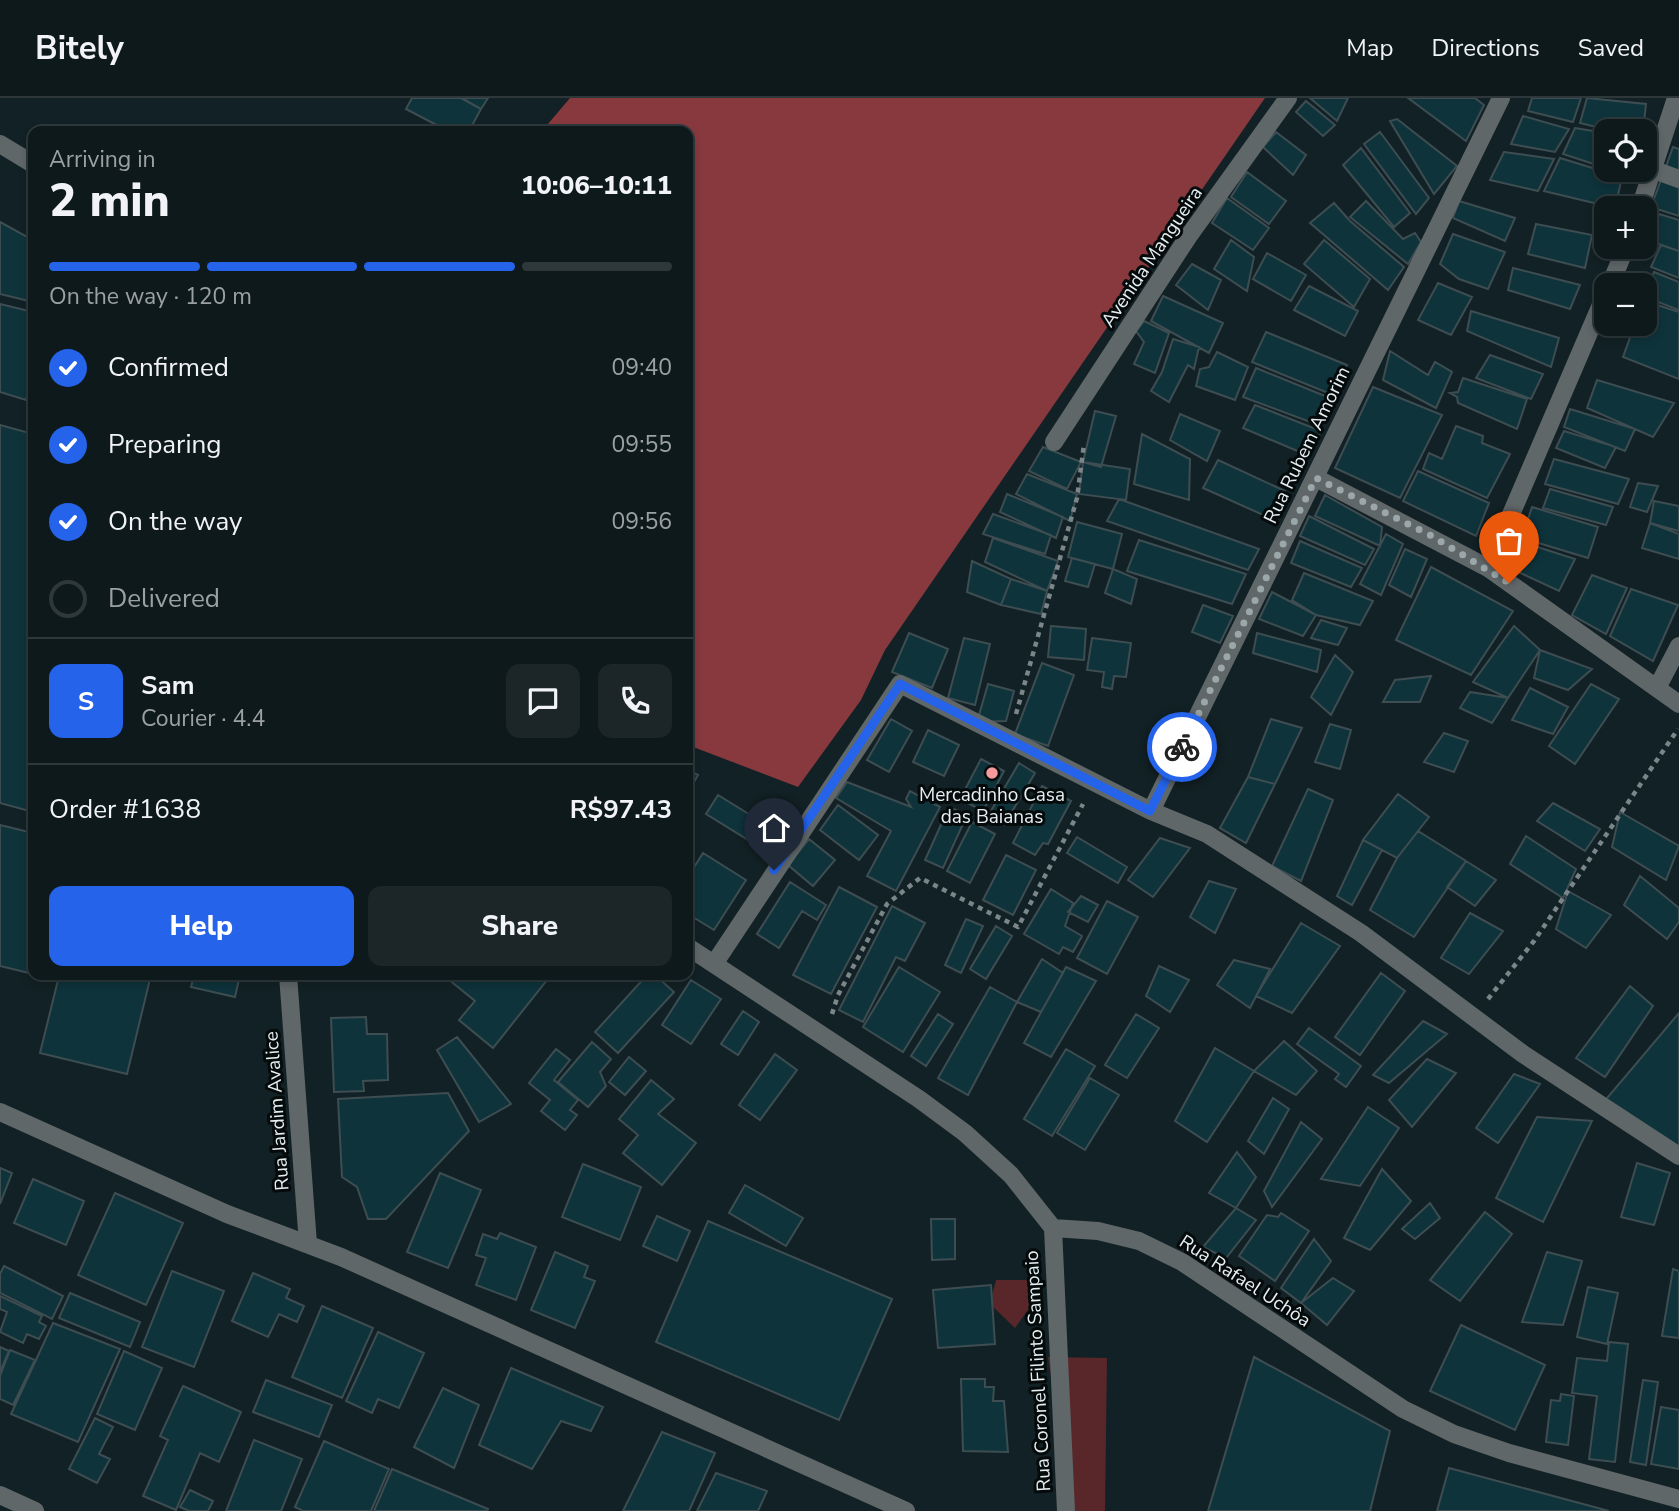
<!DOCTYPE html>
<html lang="en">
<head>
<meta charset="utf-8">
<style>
  :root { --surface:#0e191c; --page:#1c2629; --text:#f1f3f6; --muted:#9ba0a3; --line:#2e383b; --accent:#2563eb }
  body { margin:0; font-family:"Nunito Sans",sans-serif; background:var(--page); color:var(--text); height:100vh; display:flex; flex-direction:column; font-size:26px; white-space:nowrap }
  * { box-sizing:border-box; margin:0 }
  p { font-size:23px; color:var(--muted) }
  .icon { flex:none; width:38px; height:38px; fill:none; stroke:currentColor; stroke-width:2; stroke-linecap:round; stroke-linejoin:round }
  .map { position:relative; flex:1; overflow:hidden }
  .details { position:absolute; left:28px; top:28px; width:665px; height:854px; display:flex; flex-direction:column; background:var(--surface); border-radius:14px; box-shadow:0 4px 10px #0003,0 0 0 2px var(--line) }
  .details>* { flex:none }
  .fabs { position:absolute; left:1594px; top:21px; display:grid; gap:14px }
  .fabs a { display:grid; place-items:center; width:63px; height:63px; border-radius:14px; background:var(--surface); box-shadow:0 4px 10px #0003,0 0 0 2px var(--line); font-size:35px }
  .pin { position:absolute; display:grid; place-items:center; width:60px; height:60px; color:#fff; margin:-72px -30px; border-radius:50% 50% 50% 0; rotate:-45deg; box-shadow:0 0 7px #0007 }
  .pin .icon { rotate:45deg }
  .courier { position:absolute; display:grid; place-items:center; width:70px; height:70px; margin:-35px; border:5px solid #2563eb; border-radius:50%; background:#fff; color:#222; box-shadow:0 2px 9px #0007 }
  .headline em { font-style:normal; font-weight:800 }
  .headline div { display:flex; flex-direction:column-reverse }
  .headline { display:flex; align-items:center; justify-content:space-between; height:119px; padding:0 21px }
  h1 { font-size:46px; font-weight:800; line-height:52px }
  .bar { display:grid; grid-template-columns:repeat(4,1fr); gap:10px 7px; align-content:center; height:84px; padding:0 21px }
  .bar i { height:9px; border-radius:5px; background:var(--line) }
  .bar .active { background:var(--accent) }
  .bar p { grid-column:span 4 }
  .line { display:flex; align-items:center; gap:18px; padding:0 21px; border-top:2px solid var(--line) }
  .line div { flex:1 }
  .round { display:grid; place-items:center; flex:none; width:74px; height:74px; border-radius:14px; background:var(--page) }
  ol { padding:0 21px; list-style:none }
  li { display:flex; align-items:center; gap:21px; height:77px }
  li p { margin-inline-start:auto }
  li .icon { padding:7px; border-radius:50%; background:var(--accent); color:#fff; stroke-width:4 }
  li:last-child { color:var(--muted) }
  li i { width:38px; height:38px; border:4px solid var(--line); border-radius:50% }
  .button { display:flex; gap:14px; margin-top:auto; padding:14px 21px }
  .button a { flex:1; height:80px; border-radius:14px; background:var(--accent); color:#fff; font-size:28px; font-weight:800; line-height:80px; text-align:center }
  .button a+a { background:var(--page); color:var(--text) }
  header { display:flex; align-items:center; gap:42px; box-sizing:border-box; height:98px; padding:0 35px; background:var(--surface); border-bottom:2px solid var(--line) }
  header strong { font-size:33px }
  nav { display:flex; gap:38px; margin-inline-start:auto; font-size:24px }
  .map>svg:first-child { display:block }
</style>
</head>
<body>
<header>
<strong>Bitely</strong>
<nav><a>Map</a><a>Directions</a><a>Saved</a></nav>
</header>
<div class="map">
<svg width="1679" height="1413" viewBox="0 0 1679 1413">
  <rect width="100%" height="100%" fill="#122125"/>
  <path fill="#59272a" d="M996,1182H1030L1036,1201L1015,1230L990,1206Z
    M1048,1259L1107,1260L1105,1413H1073Z"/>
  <path fill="#87393e" d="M570,0H1265L885,552L861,602L798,689L688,647V33H542Z"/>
  <path fill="#0e333b" stroke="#3d4d51" stroke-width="2" d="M412,0H461L481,11L469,33H448L406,11Z
    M462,0H488L481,11Z
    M1310,0H1348L1337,23Z
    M1408,0H1475L1484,7L1466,43Z
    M1532,0H1581L1573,24L1528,13Z
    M1587,0L1646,6L1643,33H1613L1580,25Z
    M1306,3L1335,27L1323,38L1296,14Z
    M1523,18L1569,31L1555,54L1511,46Z
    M1397,21L1457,68L1434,96L1390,23Z
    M1575,30L1606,35V70L1563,56Z
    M1276,34L1306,57L1293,77L1263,49Z
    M1380,34L1429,100L1416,116L1364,46Z
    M1673,49L1679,51V79L1664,74Z
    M1361,50L1410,115L1394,129L1343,67Z
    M1504,54L1554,61L1538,93L1490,82Z
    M1560,60L1622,79L1615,110L1544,93Z
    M1247,74L1286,103L1269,126L1231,99Z
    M1662,79L1679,85V118L1651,109Z
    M1227,100L1269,130L1253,152L1212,125Z
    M1366,103L1403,141L1415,135L1421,144L1408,166L1350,119Z
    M1459,103L1515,120L1505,143L1453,120Z
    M1334,105L1350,123L1404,169L1388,192L1310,125Z
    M1659,116L1679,122V153L1650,143Z
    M0,124L33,142V204L0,196Z
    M1536,126L1592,137L1585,170L1528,156Z
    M1453,136L1505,154L1488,191L1459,181L1440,166Z
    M1231,142L1254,159L1247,193L1214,171Z
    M1324,142L1370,181L1354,209L1304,166Z
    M1661,147L1679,153V180L1651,169Z
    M1267,155L1306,177L1291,203L1253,181Z
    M1192,166L1221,182L1208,212L1176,187Z
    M1513,170L1580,187L1570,211L1508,192Z
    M1654,174L1679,184V212L1645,199Z
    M1438,185L1472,199L1451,237L1418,222Z
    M1309,188L1358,213L1345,238L1294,212Z
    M1163,198L1223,225L1209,255L1151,223Z
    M1645,203L1679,214V281L1623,259L1635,226H1645Z
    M0,206L33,214V271L26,302L0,294Z
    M1471,213L1559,240L1551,269L1467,233Z
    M1144,223L1169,235L1155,275L1134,266L1144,244L1136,233Z
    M1266,234L1347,267L1333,297L1252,264Z
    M1173,241L1199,249L1194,271L1188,267L1169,304L1151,293L1162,274Z
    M1390,253L1428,277L1435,264L1452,274L1436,310L1383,282Z
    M1217,254L1248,269L1235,302L1196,288L1200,271L1209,269Z
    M1490,257L1543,276L1531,301L1476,280Z
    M1256,270L1330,300L1321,328L1243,299Z
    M1463,280L1527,301L1517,331L1458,305L1457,299L1450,295L1458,294Z
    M1597,282L1674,305L1653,339L1587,310Z
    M1373,289L1442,317L1400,400L1335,370Z
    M1255,307L1321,333L1309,358L1243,330Z
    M1570,311L1635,331L1625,353L1564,329Z
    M1095,313L1116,318L1101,369L1083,364Z
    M1180,316L1220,333L1207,363L1170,342Z
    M0,327L33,336V714L0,705Z
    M1456,328L1483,338L1482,345L1510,356L1487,400L1423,371L1429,355L1442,361Z
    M1564,333L1616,349L1605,370L1556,350Z
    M1142,336L1190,361L1189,402L1134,386Z
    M1043,349L1081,364L1067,391L1029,373Z
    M1554,361L1629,381L1618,406L1545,386Z
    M1218,362L1285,393L1270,420L1203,390Z
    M1083,364L1130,371L1126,402L1079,396Z
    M1418,373L1489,405L1476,438L1403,403Z
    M1027,376L1077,396L1070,423L1016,396Z
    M1638,385L1658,388L1647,414L1630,409Z
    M1550,391L1613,409L1606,427L1543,410Z
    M1007,396L1063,419L1056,440L1000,414Z
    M1325,397L1382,429L1380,448L1315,418Z
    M1119,401L1259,451L1248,472L1107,423Z
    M1654,403L1679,408V433L1650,425Z
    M1532,409L1598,429L1588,460L1522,440Z
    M993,416L1051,437L1045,456L983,436Z
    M1309,418L1374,451L1365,467L1300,438Z
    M1077,424L1122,436L1113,471L1068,459Z
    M1650,425L1679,436V461L1642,450Z
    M1386,436L1403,446L1381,497L1360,486Z
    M993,440L1058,463L1047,493L985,464Z
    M1139,442L1246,476L1232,506L1127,473Z
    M1300,443L1362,470L1351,489L1291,465Z
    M1522,444L1575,461L1559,493L1512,471Z
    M1405,451L1427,461L1411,499L1389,487Z
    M1072,460L1095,466L1088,489L1065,483Z
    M972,463L1011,481L1001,507L967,494Z
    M1431,469L1513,513L1471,577L1396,542Z
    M1113,471L1137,481L1131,506L1105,495Z
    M1304,475L1373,503L1360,527L1316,517L1292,502Z
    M1592,477L1627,490L1606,536L1572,517Z
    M1011,481L1047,493L1041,516L1001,507Z
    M1631,491L1678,507L1653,563L1610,538Z
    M1272,494L1316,517L1303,538L1259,521Z
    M1203,507L1233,518L1220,545L1192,534Z
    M1321,522L1347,530L1338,547L1311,540Z
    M1051,528L1086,531L1084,562L1048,559Z
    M1514,528L1540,552L1508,600L1473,584Z
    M909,535L948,551L932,590L892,574Z
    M1257,535L1321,552L1317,574L1253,555Z
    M964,540L990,546L975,607L948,600Z
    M1092,540L1131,545L1126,579L1114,578L1112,591L1102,589L1104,574L1087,572Z
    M1540,552L1592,571L1568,592L1534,580Z
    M1335,557L1353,574L1331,617L1311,599Z
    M1042,565L1074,577L1048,648L1015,636Z
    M1431,578L1420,604H1383L1395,582Z
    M988,586L1014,593L1006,623L977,624Z
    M1591,586L1619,601L1575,666L1549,648Z
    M1530,590L1568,609L1553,636L1512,622Z
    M1470,594L1508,600L1492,625L1460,610Z
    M891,621L912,633L889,674L867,662Z
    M1271,621L1302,630L1275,686L1248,679Z
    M1330,626L1351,632L1340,671L1315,664Z
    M928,632L959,647L944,678L913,664Z
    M1444,635L1468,643L1454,674L1424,664Z
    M981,661L1004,673L983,713L960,701Z
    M1019,665L1035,675L1004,727L988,718Z
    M688,672L698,677L688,695Z
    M1248,679L1275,686L1246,745L1220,730Z
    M847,684L911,709L906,701L910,693L940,709L896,793L867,778L891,733L836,700Z
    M1042,688L1071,703L1048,746L1043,745L1035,757L1013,745Z
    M1308,691L1333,702L1301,783L1272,768Z
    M1398,696L1429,719L1397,760L1363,742Z
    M718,697L778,734L766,753L706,716Z
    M1553,705L1600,731L1585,753L1537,723Z
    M838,707L878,737L859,762L820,732Z
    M949,709L967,717L943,770L925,762Z
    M1620,714L1679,748L1666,782L1612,749Z
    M972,724L995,736L970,785L947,773Z
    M0,727L33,735V876L0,868Z
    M1418,733L1466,763L1414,839L1370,812L1397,760Z
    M1526,738L1576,771L1563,800L1510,766Z
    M1077,739L1127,769L1118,785L1067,755Z
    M1160,740L1190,750L1153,799L1128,782Z
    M809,741L835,762L813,788L788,767Z
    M1363,742L1382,752L1352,807L1337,798Z
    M703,755L746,782L714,832L688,816V779Z
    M1006,757L1036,772L1013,817L983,802Z
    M1466,763L1496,782L1475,808L1447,789Z
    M1640,778L1679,810V824L1667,841L1624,807Z
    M1209,783L1236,791L1215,835L1190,819Z
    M790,784L826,807L817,822L802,813L779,850L757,836Z
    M839,789L877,809L831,896L793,877Z
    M1051,791L1073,805L1065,828L1082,838L1073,854L1063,849L1059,856L1024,836Z
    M1568,793L1611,817L1586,850L1556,831Z
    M1081,798L1098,807L1088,824L1068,814Z
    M1107,803L1138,819L1107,876L1077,860Z
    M892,808L925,825L905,863L896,859L863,924L839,912Z
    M1470,815L1503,833L1469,876L1441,860Z
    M966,821L983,828L961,875L945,867Z
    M1301,825L1340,848L1292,915L1256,898Z
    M996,828L1012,838L986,881L970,871Z
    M1042,861L1063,875L1041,914L1017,904Z
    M1234,862L1270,871L1250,910L1217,887Z
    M1159,868L1189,882L1170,914L1146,898Z
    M899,869L940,894L903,954L863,929Z
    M1066,869L1096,883L1051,959L1024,945Z
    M1381,875L1405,893L1360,957L1335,939Z
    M35,877H151L127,976L40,955L58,882Z
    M194,877H240L235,899L191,889Z
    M443,877H551L493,950L459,922L475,903Z
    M647,877H655L674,894L618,955L595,934Z
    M691,882L721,901L691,946L662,927Z
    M1630,888L1653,908L1605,979L1576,960Z
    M990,889L1017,904L968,997L938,980Z
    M743,913L759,924L738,957L721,946Z
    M1679,915V1055L1602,1006Z
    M938,916L953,926L926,968L911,958Z
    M1136,916L1159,930L1127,980L1105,967Z
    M366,919L367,936H387L388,982L363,983L364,993L334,994L331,920Z
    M1423,923L1447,936L1389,985L1373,977Z
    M1309,930L1361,968L1346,989L1335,981L1339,976L1297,946Z
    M457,939L511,1006L479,1024L437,952Z
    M1284,943L1317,973L1296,997L1254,973Z
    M592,944L611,961L600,974L606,988L588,1009L558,984Z
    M1215,950L1254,973L1207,1044L1175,1023Z
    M556,951L570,962L554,982L578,1002L570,1012L577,1017L565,1032L541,1013L550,1002L529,985Z
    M1066,951L1095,968L1052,1038L1024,1021Z
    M775,956L797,972L760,1022L739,1007Z
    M629,959L646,973L625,997L609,984Z
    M1427,961L1456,975L1412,1029L1389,1002Z
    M1514,976L1540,986L1498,1045L1476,1030Z
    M1090,980L1119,997L1085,1052L1057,1035Z
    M651,982L674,1001L658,1016L696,1045L662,1087L623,1055L638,1037L619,1021Z
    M448,995L469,1033L386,1121H368L357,1089L342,1079L338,1001Z
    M1273,1000L1289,1011L1264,1056L1248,1043Z
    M1368,1009L1399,1030L1360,1088L1321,1081Z
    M1537,1019L1592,1023L1543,1124L1496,1100Z
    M1301,1024L1322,1041L1272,1109L1264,1093Z
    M1237,1054L1256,1079L1236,1110L1209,1095Z
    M1637,1065L1670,1075L1654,1127L1621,1119Z
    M583,1066L641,1089L620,1142L562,1119Z
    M0,1070L12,1075L0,1106Z
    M1382,1071L1411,1103L1370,1152L1344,1140Z
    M440,1075L481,1092L448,1170L407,1154Z
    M33,1081L84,1103L66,1147L14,1125Z
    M745,1087L803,1120L786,1148L729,1115Z
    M115,1095L183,1125L146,1207L78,1177Z
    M1430,1105L1440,1120L1415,1141L1402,1131Z
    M1236,1110L1256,1122L1226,1160L1203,1149Z
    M1485,1114L1512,1136L1460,1203L1430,1182Z
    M1281,1115L1309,1133L1275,1183L1239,1158L1267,1117L1278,1119Z
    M657,1118L690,1133L677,1163L643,1148Z
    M931,1121H955V1161L932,1162Z
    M708,1123L892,1201L839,1322L656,1244Z
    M500,1135L536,1149L516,1202L476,1187L486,1160L476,1157L483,1136L497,1141Z
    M1314,1141L1331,1163L1301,1205L1281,1190Z
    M555,1154L588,1168L584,1179L595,1183L575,1230L531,1212Z
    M1547,1154L1582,1163L1563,1227L1522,1224Z
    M4,1168L63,1198L52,1221L0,1195V1176Z
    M1673,1171L1679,1173V1240L1662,1238Z
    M172,1173L224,1193L194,1269L142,1249Z
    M253,1175L290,1191L286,1200L304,1208L297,1224L279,1216L268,1239L232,1223Z
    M1333,1180L1354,1193L1327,1227L1301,1205Z
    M991,1187L995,1246L938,1250L933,1192Z
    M1588,1189L1618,1195L1607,1246L1577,1239Z
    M70,1195L140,1224L130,1249L59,1220Z
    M0,1198L42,1218L39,1224L46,1228L39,1241L27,1236L23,1245L0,1234L7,1214L0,1211Z
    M322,1208L373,1230L342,1300L292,1279Z
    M53,1225L120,1251L78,1344L11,1316Z
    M1461,1227L1545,1267L1515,1332L1430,1293Z
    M378,1234L424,1255L399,1310L378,1301L372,1315L346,1303Z
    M1609,1244L1628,1246L1615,1364L1589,1361L1597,1298L1572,1295L1577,1260L1607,1263Z
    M0,1249L9,1253L0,1274Z
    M10,1252L35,1262L13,1307L0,1301V1278Z
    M124,1253L162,1270L135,1332L97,1316Z
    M1254,1259L1390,1333L1370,1413H1208Z
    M511,1270L603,1309L591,1333L561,1323L532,1371L479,1347Z
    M961,1281H985V1289H994L993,1303H1004L1008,1354L963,1353Z
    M266,1282L332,1307L319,1339L253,1314Z
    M1643,1282L1658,1284L1646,1367L1630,1364Z
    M183,1288L241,1314L219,1364L200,1355L176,1412L143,1398L168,1342L160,1338Z
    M443,1290L479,1307L454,1370L414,1349Z
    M1561,1296L1574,1298L1568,1347L1546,1344L1551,1302L1560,1303Z
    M1661,1309L1679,1312V1371L1651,1366Z
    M95,1320L113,1329L99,1356L110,1361L97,1385L69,1371Z
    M662,1334L715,1355L689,1413H623Z
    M254,1342L302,1361L281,1413H226Z
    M324,1343L389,1371L371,1413H303L295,1409Z
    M1449,1370L1609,1413H1437Z
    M392,1371L488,1411L487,1413H374Z
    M716,1375L767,1393L758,1413H697Z
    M190,1392L213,1403L208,1413H189L180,1409Z"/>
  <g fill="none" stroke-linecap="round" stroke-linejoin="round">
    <path stroke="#7a8689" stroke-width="4.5" stroke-dasharray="5 5" stroke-linecap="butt" d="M1016,616L1077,400L1084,346
      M1488,901L1534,843L1678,631
      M832,916L838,897L887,806L920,780L1018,829L1083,706"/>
    <path stroke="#606769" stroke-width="18" d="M1654,72L1679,81"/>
    <path stroke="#606769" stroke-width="18" d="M0,46L33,66
      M1640,110L1676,0
      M1610,187L1626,149
      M1054,344L1188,139L1288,0
      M1316,380L1488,470L1679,606
      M1488,470L1606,195
      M1657,590L1679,548
      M1151,713L1501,0
      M688,849L919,1001L965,1035L1011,1077L1053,1130L1098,1133L1139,1143L1182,1164L1403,1311L1454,1336L1509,1355L1679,1401
      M714,866L900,586L1151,713L1207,736L1361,835L1523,956L1679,1058
      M288,877L308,1146
      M0,1014L227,1116L341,1159L906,1413
      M1053,1130L1066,1413
      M0,1397L35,1413"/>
  </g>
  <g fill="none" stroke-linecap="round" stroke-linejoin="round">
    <path stroke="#9ca7aa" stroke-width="7" stroke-dasharray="0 12.6" d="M1182,649L1316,380L1430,437L1509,485"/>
    <path stroke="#2563eb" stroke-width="9" d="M774,772L900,586L1150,713L1182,649"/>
  </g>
  <circle fill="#f59b9d" stroke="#050a0b" stroke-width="2.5" cx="992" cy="675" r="7"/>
  <g text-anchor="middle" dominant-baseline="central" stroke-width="6" stroke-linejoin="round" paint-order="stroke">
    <g font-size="19" fill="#e6eff2" stroke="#050a0b">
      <text transform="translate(1152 159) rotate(-56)">Avenida Mangueira</text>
      <text transform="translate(1307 347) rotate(-64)">Rua Rubem Amorim</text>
      <text transform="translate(277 1013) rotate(-94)">Rua Jardim Avalice</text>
      <text transform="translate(1245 1183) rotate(33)">Rua Rafael Uchôa</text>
      <text transform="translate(1038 1273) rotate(-93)">Rua Coronel Filinto Sampaio</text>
    </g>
    <g font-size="19" fill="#e6eff2" stroke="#050a0b">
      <text x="992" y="697">Mercadinho Casa<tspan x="992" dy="22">das Baianas</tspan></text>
    </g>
  </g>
</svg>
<div class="fabs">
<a><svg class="icon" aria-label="locate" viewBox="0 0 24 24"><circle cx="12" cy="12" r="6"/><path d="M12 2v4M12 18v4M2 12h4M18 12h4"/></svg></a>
<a>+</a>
<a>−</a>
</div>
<div class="pin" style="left:1509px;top:485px;background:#ea580c"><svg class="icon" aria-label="bag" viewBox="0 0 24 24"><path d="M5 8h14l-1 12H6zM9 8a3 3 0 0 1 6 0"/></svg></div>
<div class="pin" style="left:774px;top:772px;background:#1f2937"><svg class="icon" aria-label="home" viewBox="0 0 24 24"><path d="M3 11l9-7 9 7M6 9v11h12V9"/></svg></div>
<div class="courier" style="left:1182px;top:649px"><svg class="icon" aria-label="bike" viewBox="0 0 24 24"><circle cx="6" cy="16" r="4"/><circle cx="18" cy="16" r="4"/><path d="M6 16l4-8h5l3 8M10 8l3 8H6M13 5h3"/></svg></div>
<section class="details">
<div class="headline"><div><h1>2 min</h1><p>Arriving in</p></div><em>10:06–10:11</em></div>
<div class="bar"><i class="active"></i><i class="active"></i><i class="active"></i><i></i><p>On the way · 120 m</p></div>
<ol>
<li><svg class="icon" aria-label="check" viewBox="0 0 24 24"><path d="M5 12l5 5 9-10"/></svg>Confirmed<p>09:40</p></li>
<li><svg class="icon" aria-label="check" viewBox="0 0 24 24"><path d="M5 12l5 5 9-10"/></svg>Preparing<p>09:55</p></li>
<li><svg class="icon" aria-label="check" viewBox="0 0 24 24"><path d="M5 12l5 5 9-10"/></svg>On the way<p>09:56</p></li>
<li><i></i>Delivered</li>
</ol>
<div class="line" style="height:126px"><b class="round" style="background:var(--accent);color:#fff">S</b><div><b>Sam</b><p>Courier · 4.4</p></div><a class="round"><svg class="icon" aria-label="chat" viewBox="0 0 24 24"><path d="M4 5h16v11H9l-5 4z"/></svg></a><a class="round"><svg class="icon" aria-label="phone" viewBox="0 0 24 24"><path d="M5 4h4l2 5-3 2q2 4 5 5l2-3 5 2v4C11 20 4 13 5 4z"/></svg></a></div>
<div class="line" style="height:91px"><div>Order #1638</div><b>R$97.43</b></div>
<div class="button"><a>Help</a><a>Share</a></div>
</section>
</div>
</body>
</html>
